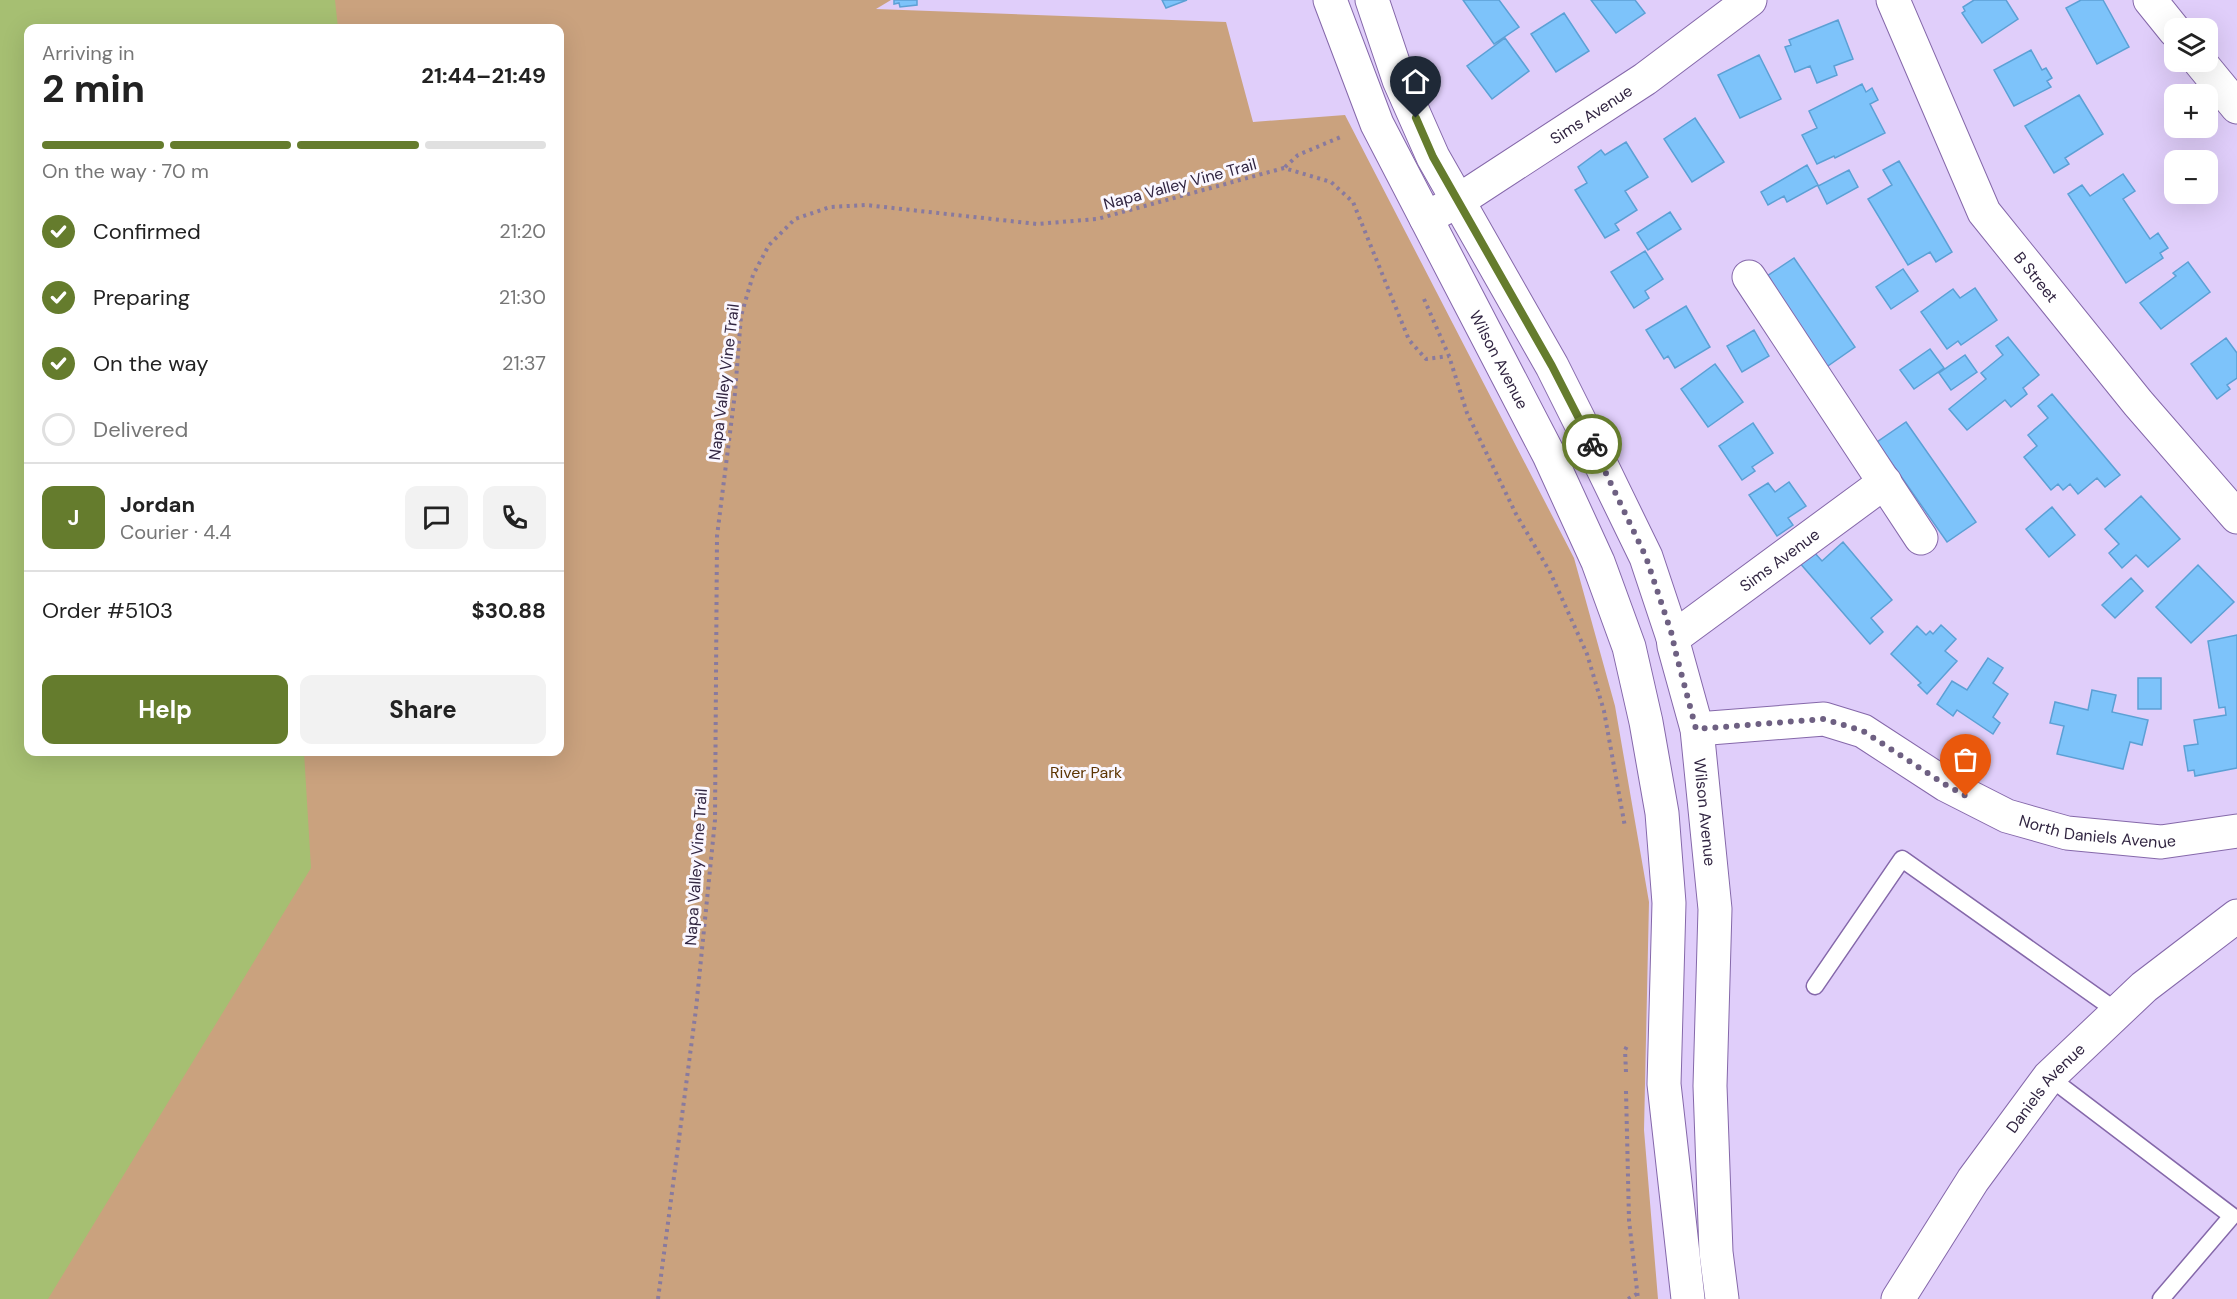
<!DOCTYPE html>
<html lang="en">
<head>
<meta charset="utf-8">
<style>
  :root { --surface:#fff; --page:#f2f2f2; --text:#222; --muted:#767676; --line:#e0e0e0; --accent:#657c2d }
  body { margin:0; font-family:"DM Sans",sans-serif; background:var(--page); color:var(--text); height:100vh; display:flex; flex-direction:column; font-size:22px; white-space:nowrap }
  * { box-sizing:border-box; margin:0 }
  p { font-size:20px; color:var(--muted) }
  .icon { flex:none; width:33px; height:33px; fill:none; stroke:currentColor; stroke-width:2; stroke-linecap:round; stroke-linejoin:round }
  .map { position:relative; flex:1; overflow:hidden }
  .side { position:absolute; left:24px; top:24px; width:540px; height:732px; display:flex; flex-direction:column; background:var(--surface); border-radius:12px; box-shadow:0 6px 24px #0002 }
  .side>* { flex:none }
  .controls { position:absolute; left:2164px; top:18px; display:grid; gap:12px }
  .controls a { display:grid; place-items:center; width:54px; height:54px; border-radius:12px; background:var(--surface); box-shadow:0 6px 24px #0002; font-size:30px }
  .pin { position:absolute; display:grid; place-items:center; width:51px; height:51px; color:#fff; margin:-62px -26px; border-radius:50% 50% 50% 0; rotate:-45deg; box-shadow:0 0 6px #0007 }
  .pin .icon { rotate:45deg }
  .courier { position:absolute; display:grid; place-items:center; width:60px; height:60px; margin:-30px; border:4px solid #657c2d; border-radius:50%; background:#fff; color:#222; box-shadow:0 2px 8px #0007 }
  .head em { font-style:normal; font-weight:700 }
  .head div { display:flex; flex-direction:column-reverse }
  .head { display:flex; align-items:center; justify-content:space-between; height:102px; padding:0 18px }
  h1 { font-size:39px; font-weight:700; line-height:45px }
  .bar { display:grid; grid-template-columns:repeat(4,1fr); gap:9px 6px; align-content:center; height:72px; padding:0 18px }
  .bar i { height:8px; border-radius:4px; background:var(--line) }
  .bar .current { background:var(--accent) }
  .bar p { grid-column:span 4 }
  .line { display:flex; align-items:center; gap:15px; padding:0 18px; border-top:2px solid var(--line) }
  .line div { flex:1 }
  .round { display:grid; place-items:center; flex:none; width:63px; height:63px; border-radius:12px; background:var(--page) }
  ol { padding:0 18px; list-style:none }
  li { display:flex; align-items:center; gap:18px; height:66px }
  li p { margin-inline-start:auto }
  li .icon { padding:6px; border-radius:50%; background:var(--accent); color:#fff; stroke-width:4 }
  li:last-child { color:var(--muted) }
  li i { width:33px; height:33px; border:3px solid var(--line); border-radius:50% }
  .cta { display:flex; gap:12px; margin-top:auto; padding:12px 18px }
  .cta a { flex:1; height:69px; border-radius:12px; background:var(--accent); color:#fff; font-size:24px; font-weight:700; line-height:69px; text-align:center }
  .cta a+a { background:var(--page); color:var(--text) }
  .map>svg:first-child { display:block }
</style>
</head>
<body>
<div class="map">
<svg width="2237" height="1299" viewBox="0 0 2237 1299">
  <rect width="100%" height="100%" fill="#e0cefa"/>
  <path fill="#caa27e" d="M262,0H891L876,9L1226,22L1253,122L1345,115L1574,558L1615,706L1649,902L1644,1130L1658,1299H0V1272L277,752H560V28H269Z"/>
  <path fill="#a6bf72" d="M0,0H335L338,28H28V752H304L311,868L48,1299H0Z"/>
  <path fill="#7dc3fa" stroke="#5ca0d5" stroke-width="1.5" d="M894,0H917V5L900,7L899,3L894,4Z
    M1162,0H1187L1166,8Z
    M1463,0H1499L1519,27L1494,44Z
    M1591,0H1635L1645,13L1616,33Z
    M1974,0H2006L2018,19L1982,43L1962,13L1965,11L1963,7Z
    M2081,0H2103L2129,47L2097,64L2066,8Z
    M1564,13L1589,51L1556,72L1531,34Z
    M1838,20L1853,59L1834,66L1837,75L1817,83L1810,66L1795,72L1785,47L1791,45L1789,40Z
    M1505,38L1529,71L1492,99L1467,66Z
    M2031,50L2042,70L2046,68L2052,78L2047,81L2051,87L2014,106L1994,70Z
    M1759,55L1781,99L1740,118L1718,75Z
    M1862,84L1866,92L1872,88L1878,100L1870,104L1885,133L1835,158L1834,156L1817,164L1802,135L1817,128L1809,111Z
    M2079,95L2103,134L2065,158L2069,164L2054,173L2025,126Z
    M1695,118L1724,162L1692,182L1664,139Z
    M1626,142L1648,177L1625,191L1637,210L1615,224L1619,230L1605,238L1575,190L1587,183L1578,167L1601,150L1605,155Z
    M1899,161L1952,252L1936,262L1930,252L1908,265L1868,199L1892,185L1883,170Z
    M1807,165L1818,185L1787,202L1784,196L1768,205L1761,192Z
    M1849,170L1858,187L1827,204L1818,186Z
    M2123,174L2135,191L2123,199L2150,239L2158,233L2168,248L2160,253L2163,258L2126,283L2068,194L2082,185L2090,196Z
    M1670,212L1681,229L1648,250L1637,233Z
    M1645,251L1663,279L1645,291L1649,298L1634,308L1611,272Z
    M1794,258L1855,347L1825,368L1764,278Z
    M2188,262L2210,292L2161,329L2140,303L2176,276L2173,273Z
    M1903,269L1918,291L1891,309L1876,287Z
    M1975,288L1997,320L1961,345L1958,341L1947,349L1921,312L1953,289L1960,298Z
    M1686,306L1710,347L1675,368L1668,356L1664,359L1646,330Z
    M1754,330L1769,356L1742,372L1727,346Z
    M2008,337L2039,375L2023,388L2027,394L2011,407L2005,400L1967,430L1949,409L1986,379L1981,373L2003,355L1996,346Z
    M2226,338L2237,353V378L2227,385L2230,389L2217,399L2191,364Z
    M1930,349L1944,368L1914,389L1900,370Z
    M1965,355L1977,372L1951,390L1939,373Z
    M1715,364L1743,402L1708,427L1681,389Z
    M2052,394L2120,475L2105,487L2097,478L2078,494L2070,484L2063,490L2058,484L2051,490L2024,457L2037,446L2028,435L2048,418L2038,406Z
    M1906,422L1976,522L1947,542L1877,442Z
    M1753,423L1773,453L1752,467L1755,471L1742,480L1719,446Z
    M1789,482L1806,506L1788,518L1793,525L1777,536L1749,495L1768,483L1775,492Z
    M2141,496L2180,539L2148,567L2136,555L2122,568L2109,553L2119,544L2105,529Z
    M2052,507L2075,535L2049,557L2026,529Z
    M1843,542L1892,600L1871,618L1883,632L1870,644L1799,562L1813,551L1822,561Z
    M2198,565L2234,602L2191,643L2156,607Z
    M2131,578L2143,591L2115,618L2102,605Z
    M1941,625L1956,639L1945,651L1957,661L1927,694L1918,685L1921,683L1891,654L1917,626L1926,635L1930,631L1933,634Z
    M2237,635V768L2195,776L2194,770L2188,771L2184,746L2198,744L2194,720L2226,715L2225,707L2219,708L2208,641Z
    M1988,658L2003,668L1993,683L2008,694L1993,717L2000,723L1993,734L1957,710L1953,716L1937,704L1952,681L1967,690Z
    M2138,678H2161V709H2138Z
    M2092,690L2116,695L2112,712L2148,720L2142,745L2130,742L2123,769L2057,754L2064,726L2050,723L2055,702L2088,710Z"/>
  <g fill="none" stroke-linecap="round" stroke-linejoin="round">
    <g stroke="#8568aa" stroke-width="19">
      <path id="service" d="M1815,986L1902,859L2118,1012
        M2049,1077L2232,1216L2161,1299"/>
    </g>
    <g stroke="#8568aa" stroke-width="35">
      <g id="minor">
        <path id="s1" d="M1893,0L1984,212L2138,403L2237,517"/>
        <path d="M2150,0L2175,31"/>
        <path d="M2200,62L2237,107"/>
        <path id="s2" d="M1426,218L1458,201L1645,79L1750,0"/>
        <path d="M1749,277L1921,538"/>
        <path id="s3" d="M1673,638L1885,482"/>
        <path id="s4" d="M1697,729L1824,719L1863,731L1946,785L2007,816L2067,833L2161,842L2237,831"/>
      </g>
    </g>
    <g stroke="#8568aa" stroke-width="35">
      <g id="tertiary">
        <path id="s5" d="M1898,1299L1973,1180L2049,1077L2144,987L2237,916"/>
      </g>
    </g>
    <g stroke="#8568aa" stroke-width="35">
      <g id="secondary">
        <path id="s6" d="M1330,0L1377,124L1549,455L1598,562L1629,647L1646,722L1662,813L1669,903L1664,1084L1688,1299"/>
        <path id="s7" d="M1372,0L1399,80L1433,157L1552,366L1592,446L1646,557L1673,638L1674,646L1697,729L1715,909L1710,1086L1716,1252L1722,1299"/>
      </g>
    </g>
    <path stroke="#897a9e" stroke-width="4" stroke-dasharray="3 4.5" stroke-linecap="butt" d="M1285,167L1298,155L1343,136
      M1424,299L1449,356L1467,413L1516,514L1550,572L1587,654L1604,711L1625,827
      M1626,1072L1625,1050L1628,1044
      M1626,1091L1629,1220L1638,1299
      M658,1299L696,1009L715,820L717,536L735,393L741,316L753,275L769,245L795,219L830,207L866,205L1037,224L1097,219L1284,168L1331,182L1353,202L1409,340L1426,359L1449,356
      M1628,1299L1637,1294"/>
    <use href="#service" stroke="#fff" stroke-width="16"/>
    <use href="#minor" stroke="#fff" stroke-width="33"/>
    <use href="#tertiary" stroke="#fff" stroke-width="33"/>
    <use href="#secondary" stroke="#fff" stroke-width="33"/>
  </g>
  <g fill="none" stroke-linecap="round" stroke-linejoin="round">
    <path stroke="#6e6082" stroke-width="6" stroke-dasharray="0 10.8" d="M1592,444L1646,557L1673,638L1674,646L1696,729L1824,719L1863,731L1946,785L1966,796"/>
    <path stroke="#657c2d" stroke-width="8" d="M1416,118L1433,157L1552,366L1592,444"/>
  </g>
  <g text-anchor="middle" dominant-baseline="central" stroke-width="6" stroke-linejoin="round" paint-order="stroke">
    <g font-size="16" fill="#312541" stroke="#faf7ff">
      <text stroke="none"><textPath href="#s2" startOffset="195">Sims Avenue</textPath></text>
      <text transform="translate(1180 184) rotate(-15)">Napa Valley Vine Trail</text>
      <text stroke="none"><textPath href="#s1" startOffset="314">B Street</textPath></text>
      <text stroke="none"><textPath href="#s6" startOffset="398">Wilson Avenue</textPath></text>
      <text transform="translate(724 382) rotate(-83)">Napa Valley Vine Trail</text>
      <text stroke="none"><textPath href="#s3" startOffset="132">Sims Avenue</textPath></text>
      <text stroke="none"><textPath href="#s7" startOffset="885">Wilson Avenue</textPath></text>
      <text stroke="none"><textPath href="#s4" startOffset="428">North Daniels Avenue</textPath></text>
      <text transform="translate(696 867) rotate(-86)">Napa Valley Vine Trail</text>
      <text stroke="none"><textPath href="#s5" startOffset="258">Daniels Avenue</textPath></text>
    </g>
    <g font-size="16" fill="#5c3402" stroke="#faf7ff">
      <text x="1086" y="772">River Park</text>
    </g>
  </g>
</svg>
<div class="controls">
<a><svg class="icon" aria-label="layers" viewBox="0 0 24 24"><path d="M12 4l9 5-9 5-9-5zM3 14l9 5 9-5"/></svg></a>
<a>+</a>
<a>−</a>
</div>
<div class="pin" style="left:1966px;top:796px;background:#ea580c"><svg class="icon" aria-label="bag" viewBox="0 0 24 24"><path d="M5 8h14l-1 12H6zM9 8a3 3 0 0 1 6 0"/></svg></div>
<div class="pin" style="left:1416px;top:118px;background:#1f2937"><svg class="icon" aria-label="home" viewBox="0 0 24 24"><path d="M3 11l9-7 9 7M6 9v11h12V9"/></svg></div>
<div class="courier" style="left:1592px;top:444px"><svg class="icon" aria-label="bike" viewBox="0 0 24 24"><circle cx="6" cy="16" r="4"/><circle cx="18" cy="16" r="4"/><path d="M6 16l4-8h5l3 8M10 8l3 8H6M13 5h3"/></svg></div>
<section class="side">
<div class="head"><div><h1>2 min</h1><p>Arriving in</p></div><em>21:44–21:49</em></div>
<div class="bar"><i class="current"></i><i class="current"></i><i class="current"></i><i></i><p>On the way · 70 m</p></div>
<ol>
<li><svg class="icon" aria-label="check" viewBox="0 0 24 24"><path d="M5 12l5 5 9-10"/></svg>Confirmed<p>21:20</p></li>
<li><svg class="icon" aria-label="check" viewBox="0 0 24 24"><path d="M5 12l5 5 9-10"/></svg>Preparing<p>21:30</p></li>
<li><svg class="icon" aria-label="check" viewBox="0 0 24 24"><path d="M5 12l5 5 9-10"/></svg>On the way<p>21:37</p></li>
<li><i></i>Delivered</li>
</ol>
<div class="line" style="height:108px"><b class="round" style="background:var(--accent);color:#fff">J</b><div><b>Jordan</b><p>Courier · 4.4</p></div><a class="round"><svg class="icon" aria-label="chat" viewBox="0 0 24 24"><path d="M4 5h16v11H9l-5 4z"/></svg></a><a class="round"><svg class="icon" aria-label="phone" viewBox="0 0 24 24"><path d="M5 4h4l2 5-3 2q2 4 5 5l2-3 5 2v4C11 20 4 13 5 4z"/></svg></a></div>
<div class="line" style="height:78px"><div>Order #5103</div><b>$30.88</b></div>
<div class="cta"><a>Help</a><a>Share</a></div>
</section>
</div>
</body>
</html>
